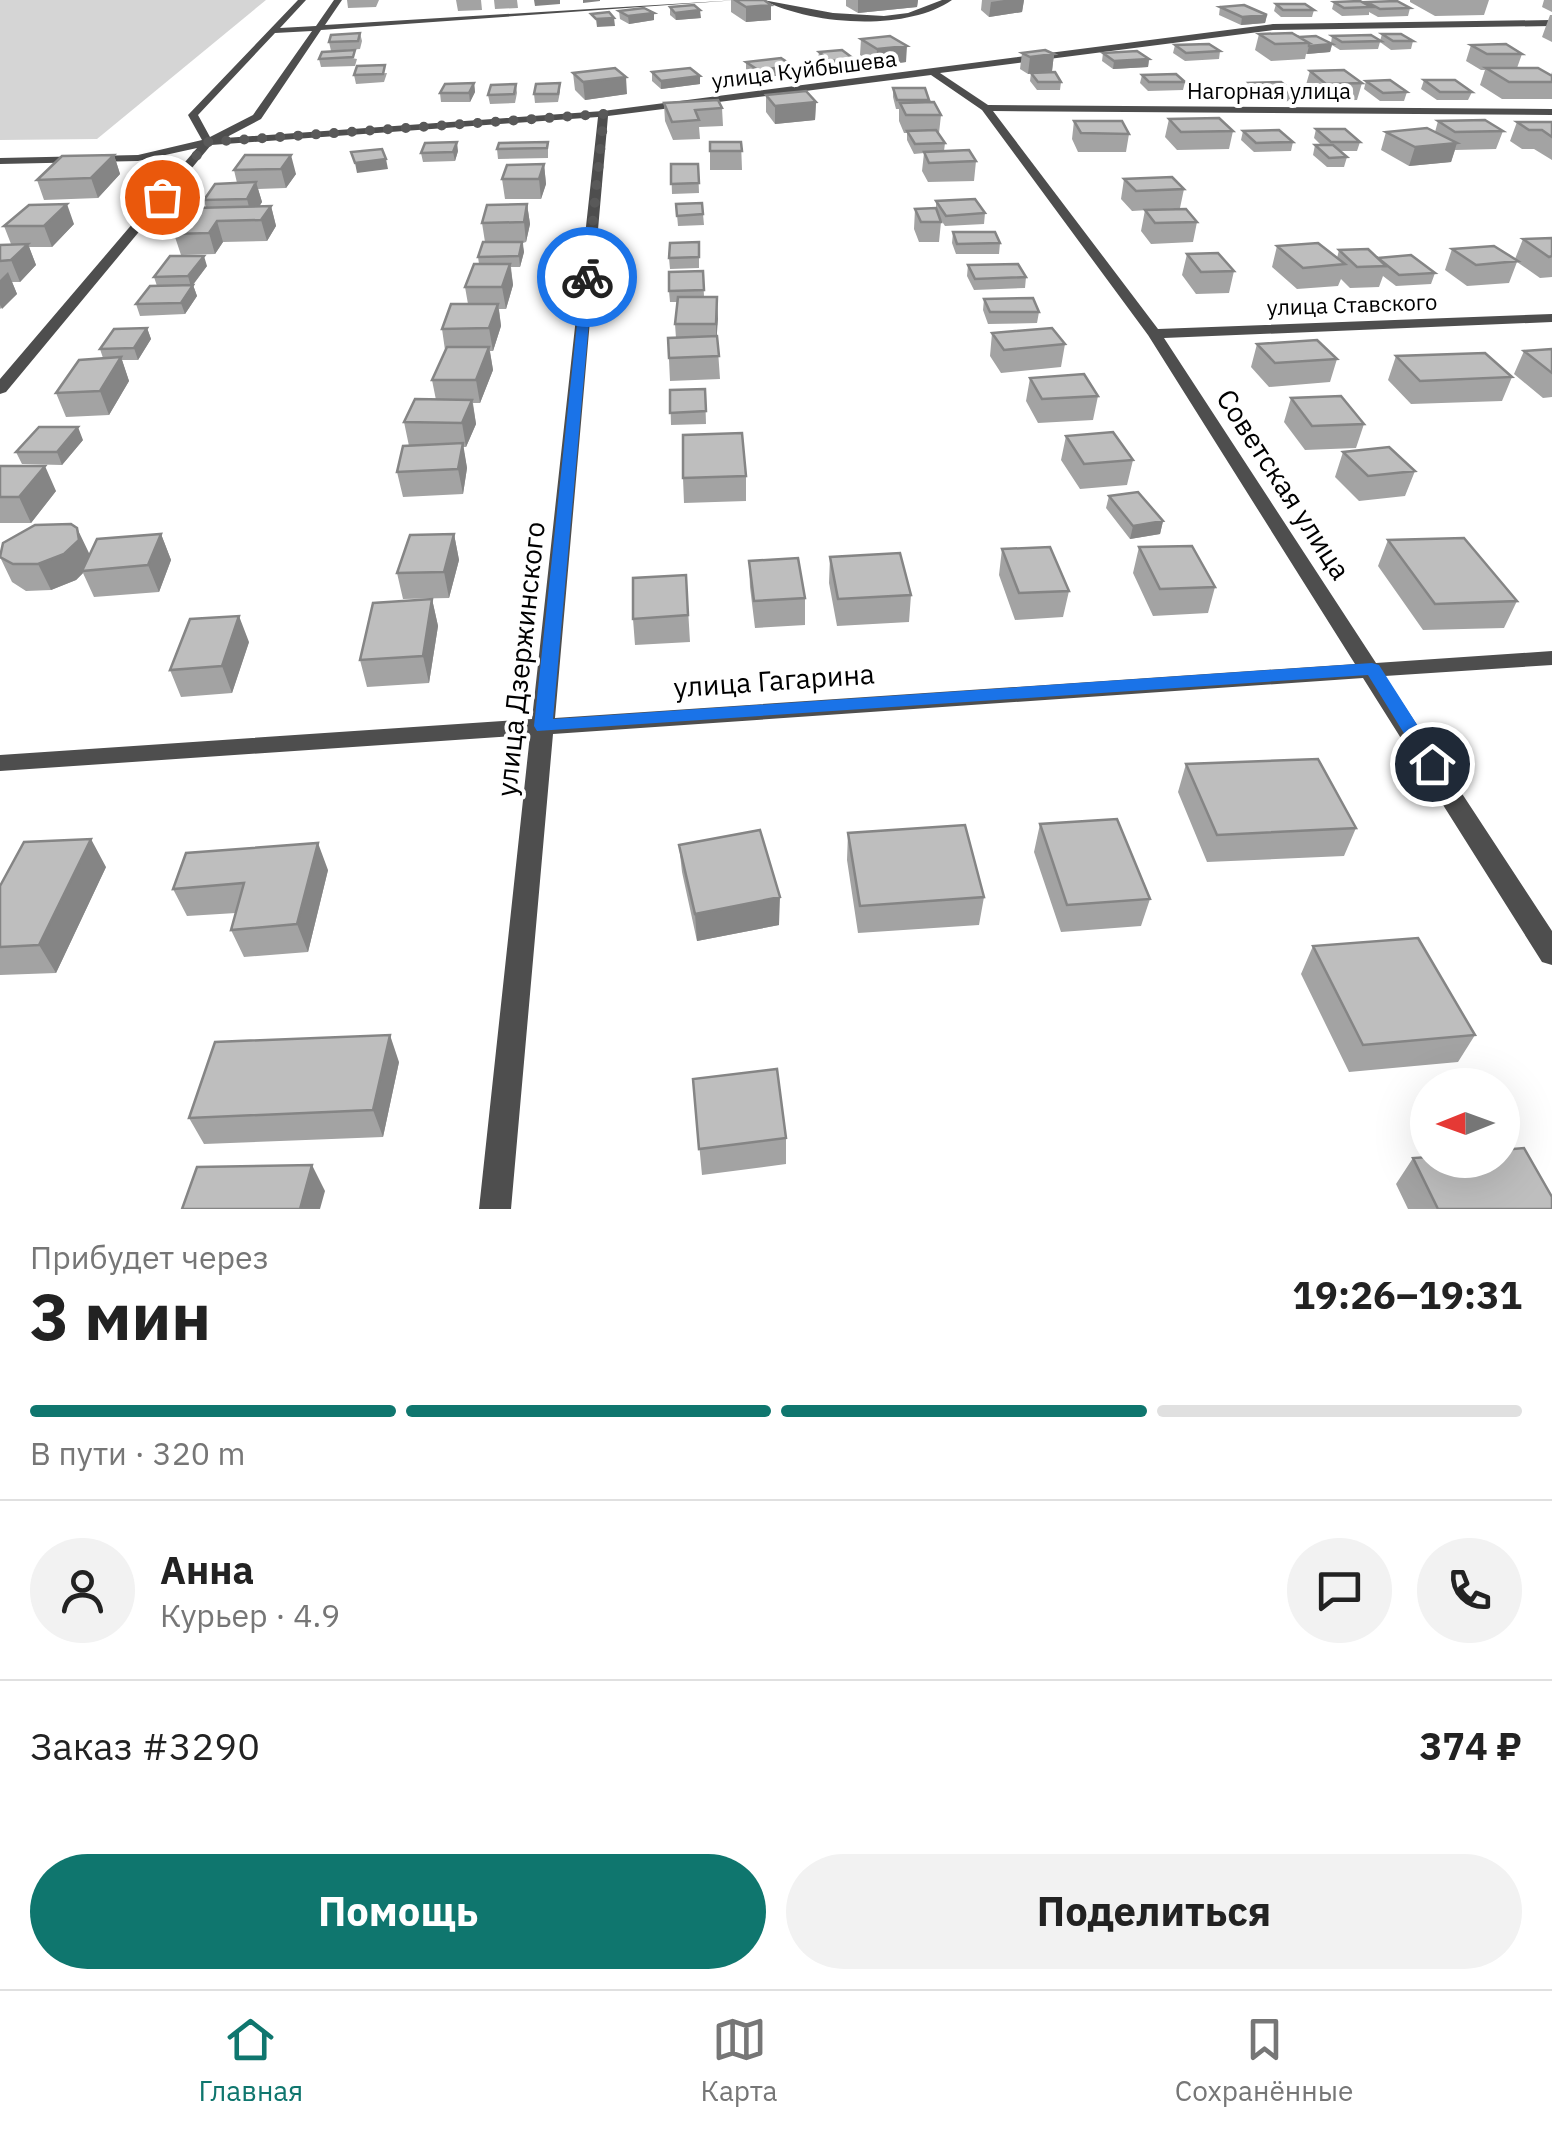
<!DOCTYPE html>
<html lang="ru">
<head>
<meta charset="utf-8">
<style>
  :root { --surface:#fff; --page:#f2f2f2; --text:#222; --muted:#767676; --line:#e0e0e0; --accent:#0f766e }
  body { margin:0; font-family:"IBM Plex Sans",sans-serif; background:var(--page); color:var(--text); height:100vh; display:flex; flex-direction:column; font-size:38px; white-space:nowrap }
  * { box-sizing:border-box; margin:0 }
  p { font-size:32px; color:var(--muted) }
  .icon { flex:none; width:55px; height:55px; fill:none; stroke:currentColor; stroke-width:2; stroke-linecap:round; stroke-linejoin:round }
  .map { position:relative; height:1209px; overflow:hidden }
  .sheet { display:flex; flex-direction:column; background:var(--surface); flex:1 }
  .sheet>* { flex:none }
  .needle { width:65px; rotate:269deg }
  .buttons { position:absolute; left:1410px; top:1068px; display:grid; gap:20px }
  .buttons a { display:grid; place-items:center; width:110px; height:110px; border-radius:50%; background:var(--surface); box-shadow:0 10px 40px #0002; font-size:50px }
  .pin { position:absolute; display:grid; place-items:center; width:85px; height:85px; color:#fff; margin:-42px; border:5px solid #fff; border-radius:50%; box-shadow:0 2px 10px #0007 }
  .courier { position:absolute; display:grid; place-items:center; width:100px; height:100px; margin:-50px; border:8px solid #1a73e8; border-radius:50%; background:#fff; color:#222; box-shadow:0 2px 12px #0007 }
  .overview em { font-style:normal; font-weight:700 }
  .overview div { display:flex; flex-direction:column-reverse }
  .overview { display:flex; align-items:center; justify-content:space-between; height:170px; padding:0 30px }
  h1 { font-size:65px; font-weight:700; line-height:75px }
  .bar { display:grid; grid-template-columns:repeat(4,1fr); gap:15px 10px; align-content:center; height:120px; padding:0 30px }
  .bar i { height:12px; border-radius:8px; background:var(--line) }
  .bar .on { background:var(--accent) }
  .bar p { grid-column:span 4 }
  .line { display:flex; align-items:center; gap:25px; padding:0 30px; border-top:2px solid var(--line) }
  .line div { flex:1 }
  .round { display:grid; place-items:center; flex:none; width:105px; height:105px; border-radius:52px; background:var(--page) }
  .cta { display:flex; gap:20px; margin-top:auto; padding:20px 30px }
  .cta a { flex:1; height:115px; border-radius:60px; background:var(--accent); color:#fff; font-size:40px; font-weight:700; line-height:115px; text-align:center }
  .cta a+a { background:var(--page); color:var(--text) }
  .dock { display:flex; justify-content:space-around; align-items:center; height:140px; border-top:2px solid var(--line); background:var(--surface); font-size:28px; color:var(--muted) }
  .dock a { display:grid; justify-items:center; gap:5px }
  .dock .on { color:var(--accent) }
  .map>svg:first-child { display:block }
</style>
</head>
<body>
<div class="map">
<svg width="1552" height="1209" viewBox="0 0 1552 1209">
  <rect width="100%" height="100%" fill="#fff"/>
  <path fill="#d5d5d5" d="M0,0H266L97,139L0,140Z"/>
  <g fill="none" stroke-linecap="round" stroke-linejoin="round">
    <path fill="#4e4e4e" fill-rule="evenodd" d="M298,0H306L280,28L316,26L334,0H342L325,25L738,0L321,30L261,119L225,138L603,111L1273,24L1552,20V26L1273,30L940,73L988,105L1552,109V115L993,111L1158,329L1552,314V322L1164,338L1376,663L1552,651V665L1385,676L1552,931V965L1542,962L1363,678L553,734L511,1209H479L530,735L0,771V755L532,719L598,117L211,145L6,392L0,394V379L197,148L138,161L0,164V158L138,155L202,140L188,115ZM312,31L253,115L210,137L198,115L275,33ZM931,75L982,110L1148,335L1355,664L555,718L608,116Z
      M763,0L833,13L884,16L908,13L942,0H952C906,32 811,25 763,0Z"/>
  </g>
  <path fill="#a3a3a3" d="M347,0H379L376,7L348,8Z
    M456,0H481L482,10L458,11Z
    M494,0H517L518,8L495,9Z
    M731,0H764L771,20L746,22L731,12Z
    M846,0H918L917,7L858,13L846,6Z
    M982,0H1024L1022,12L989,17L981,10Z
    M1410,0H1489L1484,15L1435,16L1410,2Z
    M1544,0H1552V12L1542,7Z
    M1334,2L1366,5L1367,2L1410,8L1408,16L1378,17L1369,12V15L1342,16L1332,9Z
    M1276,4L1314,10L1312,17H1281L1274,11Z
    M670,7L701,18L676,20L670,15Z
    M1220,7L1267,15L1265,23L1241,25L1219,15Z
    M619,11L654,13V20L629,24L620,19Z
    M1550,15H1552V42L1542,37Z
    M360,33L362,41L360,49L331,51L329,42Z
    M1259,34L1299,37L1331,43L1332,36L1380,41L1382,34L1413,41L1411,49L1391,50L1380,42L1378,49L1340,50L1332,45L1330,52L1306,54L1305,59L1271,61L1255,50Z
    M861,39L906,62L876,66L860,55Z
    M1175,45L1220,51L1219,59L1185,61L1173,53Z
    M1471,45L1522,54L1517,68L1551,75L1552,72V99H1502L1480,85L1485,70H1481L1466,61Z
    M322,52L357,59L355,66L321,67L319,59Z
    M819,52L854,59V67L830,69L818,60Z
    M1022,53L1054,54L1052,71L1035,73L1061,82L1060,90H1037L1030,81L1031,73L1028,74L1020,69Z
    M1103,53L1149,59L1148,67L1113,69L1102,61Z
    M746,62L793,74L758,78L746,70Z
    M1310,71L1362,83L1357,100L1321,101L1305,88Z
    M652,72L700,84L661,89L652,81Z
    M387,73L384,82L356,84L354,75Z
    M573,73L627,94L585,100L575,90Z
    M1142,75L1185,82L1183,90L1148,91L1140,83Z
    M1424,80L1472,92L1468,100H1437L1421,89Z
    M1366,81L1407,92L1404,101H1380L1364,89Z
    M474,83L475,92L470,102H441L440,93Z
    M560,83V92L558,102L535,103L534,94Z
    M1249,83L1294,92L1292,101L1259,102L1247,92Z
    M516,84L517,93L515,103L490,104L488,95Z
    M893,88L929,100V102L941,115L939,133H938L945,143L944,151L976,161L974,181L928,182L922,171L924,153L914,154L907,140V133H904L899,121V109H896L893,97Z
    M766,95L816,102L815,120L775,124L766,112Z
    M664,104L722,108L723,126L699,127L700,139L673,140L665,121Z
    M1169,119L1233,131L1229,149L1177,150L1165,137Z
    M1074,121L1129,134L1126,152H1078L1072,139Z
    M1438,121L1503,131L1496,149L1455,150L1451,162L1409,166L1381,150L1386,132H1435Z
    M1517,122H1552V160L1534,149H1522L1510,141Z
    M1316,129L1360,142L1357,151H1340L1347,157L1344,167H1327L1313,155L1315,145H1321L1314,138Z
    M1243,131L1293,142L1291,151L1254,152L1241,140Z
    M548,142V158L498,159L497,149Z
    M710,142H741L742,170H710Z
    M458,151L455,161L423,162L421,153Z
    M114,155L120,174L98,198L44,200L37,180Z
    M245,155L296,174L286,188L258,189L262,202L259,206H271L276,226L267,241L223,242L215,254L181,255L174,234L206,208L204,200L237,183L234,170Z
    M544,164L546,184L541,199H505L502,179Z
    M671,164H698L699,193L672,194Z
    M1124,179L1184,189L1180,208L1132,211L1121,199Z
    M936,201L985,213L984,224L945,226L939,217L941,222L939,242H919L914,229L915,209L936,208Z
    M527,204L530,224L526,242L523,243L524,252L520,267H511L513,285L506,309H499L501,326L493,351H490L493,370L480,403H473L476,424L466,447H463L467,468L463,494L403,497L397,472L409,446L404,422L436,400L432,380L445,350L442,329L468,304L465,287L479,264L478,257L485,242L482,223Z
    M676,204L703,214L704,225L678,226Z
    M1145,210L1197,222L1193,242L1151,244L1141,231Z
    M74,224L52,247H29L36,265L20,282H12L17,294L0,309V245L11,244L4,226Z
    M953,232L1000,243L999,254H956L952,243Z
    M1552,238V277L1540,278L1517,262L1509,283L1467,286L1445,270L1452,249L1515,259L1523,239Z
    M699,242V268L670,269L669,258Z
    M1277,246L1337,258L1339,250L1378,258L1435,273L1431,284L1396,286L1383,276L1379,287L1350,288L1341,279L1338,286L1297,289L1272,267Z
    M1187,254L1234,271L1229,293L1196,294L1182,275Z
    M968,265L1026,277L1025,288L974,290L967,276Z
    M207,266L193,285L197,296L185,314L140,316L136,304L157,286L154,277Z
    M703,271L704,297H717V336L720,379L670,381L668,338H676L675,324L678,302H670L669,291Z
    M984,299L1039,312L1037,323L988,324L983,310Z
    M147,328L151,339L138,360H122L129,381L109,415L66,417L56,393L103,358L100,349Z
    M992,333L1065,344L1061,367L1001,373L990,356Z
    M1257,344L1337,359L1330,382L1269,387L1251,367Z
    M1552,349V397L1543,398L1514,374L1524,351Z
    M1396,356L1512,377L1502,401L1411,404L1388,380Z
    M1030,378L1098,396L1093,420L1038,423L1026,401Z
    M705,389L706,424L671,425L670,390Z
    M1291,398L1364,424L1356,448L1305,450L1284,422Z
    M1066,436L1133,460L1127,485L1080,489L1061,460Z
    M83,440L62,465L22,464L16,452Z
    M1343,452L1415,471L1405,496L1359,501L1335,477Z
    M0,466L56,491L31,523H0Z
    M746,476V501L684,503L683,478Z
    M1109,496L1163,521L1160,534L1130,539L1106,508Z
    M161,534L171,560L159,592L94,597L83,573L76,580L51,590L26,591L12,582L0,557L89,553V557Z
    M454,534L459,560L449,598L403,599L397,573Z
    M1388,540L1517,601L1504,628L1423,630L1378,566Z
    M1139,547L1215,587L1208,613L1153,616L1133,573Z
    M1002,549L1069,591L1063,617L1015,620L999,575Z
    M830,557L911,595L909,622L837,626L829,583Z
    M749,561L805,598V625L755,628L750,587Z
    M686,575L690,642L635,645L633,619Z
    M432,599L438,626L429,683L367,687L360,660Z
    M249,642L232,693L181,697L170,670Z
    M1186,764L1356,828L1344,856L1207,862L1178,792Z
    M1040,824L1150,899L1141,926L1061,932L1034,852Z
    M848,833L984,897L979,925L858,933L847,860Z
    M679,845L779,925L697,941L682,872Z
    M106,867L56,973L0,975V886Z
    M328,870L308,952L244,957L231,930L236,913L187,916L173,889Z
    M1313,946L1475,1035L1458,1062L1349,1072L1301,974Z
    M399,1062L383,1137L204,1144L189,1118Z
    M693,1079L786,1138V1164L702,1175Z
    M1413,1158L1552,1209H1408L1396,1184Z"/>
  <path fill="#858585" d="M534,0H560V4L535,6Z
    M583,0H600V1L583,3Z
    M858,0H918L917,7L858,13Z
    M1004,0H1024L1022,12L989,17L991,2Z
    M771,5V20L746,22V7Z
    M700,10L701,18L676,20L675,13Z
    M654,13V20L629,24L628,16Z
    M1267,15L1265,23L1241,25L1242,17Z
    M614,18L615,26L597,27L596,19Z
    M1332,44L1330,52L1307,54L1309,46Z
    M907,46L906,62L876,66L877,49Z
    M1054,54L1052,71L1028,74L1030,57Z
    M854,59V67L830,69V61Z
    M1149,59L1148,67L1113,69L1114,61Z
    M793,66V74L758,78V70Z
    M700,76V84L661,89V81Z
    M626,77L627,94L585,100L583,82Z
    M474,83L475,92L470,102L469,93Z
    M816,102L815,120L775,124V106Z
    M457,142L458,151L455,161L453,152Z
    M1457,143L1451,162L1409,166L1415,147Z
    M114,155L120,174L98,198L91,178Z
    M291,155L296,174L286,188L281,169Z
    M386,159L388,169L357,173L355,163Z
    M544,164L546,184L541,199L539,179Z
    M256,182L262,202L252,219L247,199Z
    M67,204L74,224L52,247L44,226Z
    M527,204L530,224L526,242L524,222Z
    M271,206L276,226L267,241L261,220Z
    M217,221L223,242L215,254L209,233Z
    M522,242L524,252L520,267L519,256Z
    M28,244L36,265L20,282L11,260Z
    M204,256L207,266L191,287L188,276Z
    M510,264L513,285L506,309L502,287Z
    M8,272L17,294L2,309L0,305V280Z
    M193,285L197,296L185,314L181,303Z
    M717,297L718,319L716,346V324Z
    M498,304L501,326L493,351L489,328Z
    M147,328L151,339L138,360L134,348Z
    M489,347L493,370L480,403L476,380Z
    M121,357L129,381L109,415L100,391Z
    M472,400L476,424L466,447L462,423Z
    M78,427L83,440L62,465L57,452Z
    M463,443L467,468L463,494L458,469Z
    M45,466L56,491L31,523L19,497Z
    M1163,521L1160,534L1130,539L1133,526Z
    M77,528L89,553L90,566L82,571L83,573L76,580L51,590L38,564Z
    M161,534L171,560L159,592L148,565Z
    M454,534L459,560L449,598L444,572Z
    M432,599L438,626L429,683L423,656Z
    M239,616L249,642L232,693L222,666Z
    M91,839L106,867L56,973L39,945Z
    M318,843L328,870L308,952L297,924Z
    M780,897L779,925L697,941L695,914Z
    M390,1035L399,1062L383,1137L373,1110Z
    M312,1165L325,1191L320,1209H300Z"/>
  <path fill="#bebebe" stroke="#858585" stroke-width="2.5" d="M735,0H764L771,5L746,7Z
    M1360,1L1371,7L1344,8L1334,2Z
    M1397,1L1410,8L1380,9L1367,2Z
    M1276,4H1305L1314,10H1283Z
    M694,5L700,10L675,13L670,7Z
    M1244,5L1267,15L1242,17L1220,7Z
    M644,8L654,13L628,16L619,11Z
    M609,12L614,18L596,19L591,14Z
    M360,33L358,41L329,42L331,35Z
    M1292,33L1309,43L1275,44L1259,34Z
    M1382,34H1401L1413,41H1393Z
    M1371,35L1381,41L1342,42L1332,36Z
    M890,36L907,46L877,49L861,39Z
    M1316,36L1332,44L1309,46V43L1299,37Z
    M1209,44L1220,51L1186,53L1175,45Z
    M1506,44L1522,54H1487L1471,45Z
    M355,50L353,57L319,59L322,52Z
    M842,50L854,59L830,61L819,52Z
    M1045,50L1054,54L1030,57L1022,53Z
    M1137,51L1149,59L1114,61L1103,53Z
    M781,58L793,66L758,70L746,62Z
    M385,65L383,74L354,75L357,66Z
    M615,68L626,77L583,82L573,73Z
    M690,68L700,76L661,81L652,72Z
    M1486,68H1538L1552,76V82H1509Z
    M1344,70L1362,83L1326,84L1310,71Z
    M1055,72L1061,82H1038L1031,73Z
    M1176,74L1185,82H1149L1142,75Z
    M1390,80L1407,92L1383,93L1366,81Z
    M1424,80H1455L1472,92H1440Z
    M1281,82L1294,92L1261,93L1249,83Z
    M474,83L469,93H440L445,84Z
    M560,83L558,94H534L536,84Z
    M516,84L514,94L488,95L491,85Z
    M893,88H925L929,100H897Z
    M806,91L816,102L775,106L766,95Z
    M718,100L722,108L695,110L699,120L672,122L664,103Z
    M934,102L941,115H906L900,103Z
    M1219,118L1233,131L1181,132L1169,119Z
    M1485,120L1503,131L1455,132L1438,121Z
    M1074,121H1122L1129,134L1081,133Z
    M1517,122H1552V137L1542,130H1529Z
    M1427,128L1457,143L1415,147L1386,132Z
    M1316,129H1345L1360,142H1331Z
    M936,130L945,143L915,144L907,131Z
    M1279,130L1293,142L1256,143L1243,131Z
    M457,142L453,152L421,153L425,143Z
    M548,142L547,148L497,149L499,143Z
    M710,142H741L742,151H710Z
    M1315,145H1333L1347,157L1329,158Z
    M382,149L386,159L355,163L351,152Z
    M969,150L976,161L929,163L924,152Z
    M114,155L91,178L37,180L62,156Z
    M245,155H291L281,169L234,170Z
    M544,164L539,179H502L507,165Z
    M671,164H698L699,183L671,184Z
    M1172,177L1184,189L1136,191L1124,179Z
    M256,182L247,199L204,200L215,184Z
    M975,199L985,213L946,216L936,201Z
    M702,203L703,214L677,216L676,204Z
    M67,204L44,226H4L29,205Z
    M527,204L524,222L482,223L487,205Z
    M271,206L261,220L217,221L209,233L174,234L194,208Z
    M936,208L941,222H921L915,209Z
    M1186,209L1197,222L1155,223L1145,210Z
    M953,232H995L1000,243L957,244Z
    M1552,238V256L1549,257L1523,239Z
    M483,242H522L519,256L478,257Z
    M699,242V257L669,258L670,243Z
    M1318,243L1345,264L1303,268L1277,246Z
    M28,244L11,260L0,261V245Z
    M1494,246L1518,261L1476,265L1452,249Z
    M1368,249L1386,266L1357,267L1339,250Z
    M1218,253L1234,271L1201,272L1187,254Z
    M1411,255L1435,273L1399,275L1378,258Z
    M170,256H204L188,276L154,277Z
    M474,264H510L502,287H465Z
    M1018,264L1026,277L975,279L968,265Z
    M703,271L704,290L669,291V272Z
    M193,285L181,303L136,304L150,286Z
    M678,297H717L716,324H675Z
    M1033,298L1039,312H990L984,299Z
    M451,304H498L489,328L442,329Z
    M147,328L134,348L100,349L114,329Z
    M1052,328L1065,344L1004,350L992,333Z
    M717,336L719,356L669,358L668,338Z
    M1317,340L1337,359L1275,363L1257,344Z
    M447,347H489L476,380H432Z
    M1552,349V373L1524,351Z
    M1485,353L1512,377L1420,381L1396,356Z
    M121,357L100,391L56,393L79,360Z
    M1084,374L1098,396L1042,399L1030,378Z
    M705,389L706,411L670,413V390Z
    M1341,396L1364,424L1312,426L1291,398Z
    M415,399L472,400L462,423L404,422Z
    M39,427H78L57,452H16Z
    M1113,432L1133,460L1084,464L1066,436Z
    M742,433L746,476L683,478V435Z
    M463,443L458,469L397,472L403,446Z
    M1389,447L1415,471L1368,476L1343,452Z
    M0,466H45L19,497H0Z
    M1138,492L1163,521L1133,526L1109,496Z
    M71,524L77,528L79,540L64,554L38,564H13L0,557L3,543L35,525Z
    M161,534L148,565L82,571L97,539Z
    M454,534L444,572L397,573L410,535Z
    M1464,538L1517,601L1435,604L1388,540Z
    M1192,546L1215,587L1160,589L1139,547Z
    M1050,547L1069,591L1019,593L1002,549Z
    M900,553L911,595L838,599L830,557Z
    M798,558L805,598L754,601L749,561Z
    M686,575L688,615L633,619V578Z
    M432,599L423,656L360,660L373,603Z
    M239,616L222,666L170,670L190,619Z
    M1318,759L1356,828L1217,835L1186,764Z
    M1117,819L1150,899L1067,905L1040,824Z
    M965,825L984,897L860,906L848,833Z
    M760,830L780,897L695,914L679,845Z
    M91,839L39,945L0,947V886L24,842Z
    M318,843L297,924L231,930L244,883L173,889L186,853Z
    M1418,938L1475,1035L1363,1045L1313,946Z
    M390,1035L373,1110L189,1118L215,1042Z
    M777,1069L786,1138L699,1149L693,1079Z
    M1524,1148L1552,1197V1209H1438L1413,1158L1428,1157V1160H1502V1150Z
    M312,1165L300,1209H182L197,1167Z"/>
  <path fill="#1a73e8" d="M587,274L593,277L553,719L1372,663L1379,665L1439,759V769H1426L1368,675L537,731L534,726L582,277Z"/>
  <g fill="none" stroke-linecap="round" stroke-linejoin="round">
    <path stroke="#595959" stroke-width="10" stroke-dasharray="0 18" d="M162,197L208,142L604,114L587,277"/>
  </g>
  <g text-anchor="middle" dominant-baseline="central" stroke-width="8" stroke-linejoin="round" paint-order="stroke">
    <g font-size="22" fill="#000" stroke="#fff">
      <text transform="translate(804 69) rotate(-7)">улица Куйбышева</text>
      <text x="1269" y="90">Нагорная улица</text>
      <text transform="translate(1352 304) rotate(-2)">улица Ставского</text>
    </g>
    <g font-size="28" fill="#000" stroke="#fff">
      <text transform="translate(1284 484) rotate(57)">Советская улица</text>
      <text transform="translate(520 659) rotate(-84)">улица Дзержинского</text>
      <text transform="translate(774 680) rotate(-4)">улица Гагарина</text>
    </g>
  </g>
</svg>
<div class="buttons">
<a><svg class="needle" viewBox="-14 -14 28 28"><path d="M0-13l5 13h-10z" fill="#e53935"/><path d="M0 13l5-13h-10z" fill="#767676"/></svg></a>
</div>
<div class="pin" style="left:162px;top:197px;background:#ea580c"><svg class="icon" aria-label="bag" viewBox="0 0 24 24"><path d="M5 8h14l-1 12H6zM9 8a3 3 0 0 1 6 0"/></svg></div>
<div class="pin" style="left:1432px;top:764px;background:#1f2937"><svg class="icon" aria-label="home" viewBox="0 0 24 24"><path d="M3 11l9-7 9 7M6 9v11h12V9"/></svg></div>
<div class="courier" style="left:587px;top:277px"><svg class="icon" aria-label="bike" viewBox="0 0 24 24"><circle cx="6" cy="16" r="4"/><circle cx="18" cy="16" r="4"/><path d="M6 16l4-8h5l3 8M10 8l3 8H6M13 5h3"/></svg></div>
</div>
<section class="sheet">
<div class="overview"><div><h1>3 мин</h1><p>Прибудет через</p></div><em>19:26–19:31</em></div>
<div class="bar"><i class="on"></i><i class="on"></i><i class="on"></i><i></i><p>В пути · 320 m</p></div>
<div class="line" style="height:180px"><a class="round"><svg class="icon" aria-label="person" viewBox="0 0 24 24"><circle cx="12" cy="8" r="4"/><path d="M4 21q1-7 8-7t8 7"/></svg></a><div><b>Анна</b><p>Курьер · 4.9</p></div><a class="round"><svg class="icon" aria-label="chat" viewBox="0 0 24 24"><path d="M4 5h16v11H9l-5 4z"/></svg></a><a class="round"><svg class="icon" aria-label="phone" viewBox="0 0 24 24"><path d="M5 4h4l2 5-3 2q2 4 5 5l2-3 5 2v4C11 20 4 13 5 4z"/></svg></a></div>
<div class="line" style="height:130px"><div>Заказ #3290</div><b>374 ₽</b></div>
<div class="cta"><a>Помощь</a><a>Поделиться</a></div>
</section>
<nav class="dock">
<a class="on"><svg class="icon" aria-label="home" viewBox="0 0 24 24"><path d="M3 11l9-7 9 7M6 9v11h12V9"/></svg>Главная</a>
<a><svg class="icon" aria-label="map" viewBox="0 0 24 24"><path d="M3 6l6-2 6 2 6-2v14l-6 2-6-2-6 2zM9 4v14M15 6v14"/></svg>Карта</a>
<a><svg class="icon" aria-label="saved" viewBox="0 0 24 24"><path d="M7 4h10v16l-5-4-5 4z"/></svg>Сохранённые</a>
</nav>
</body>
</html>
